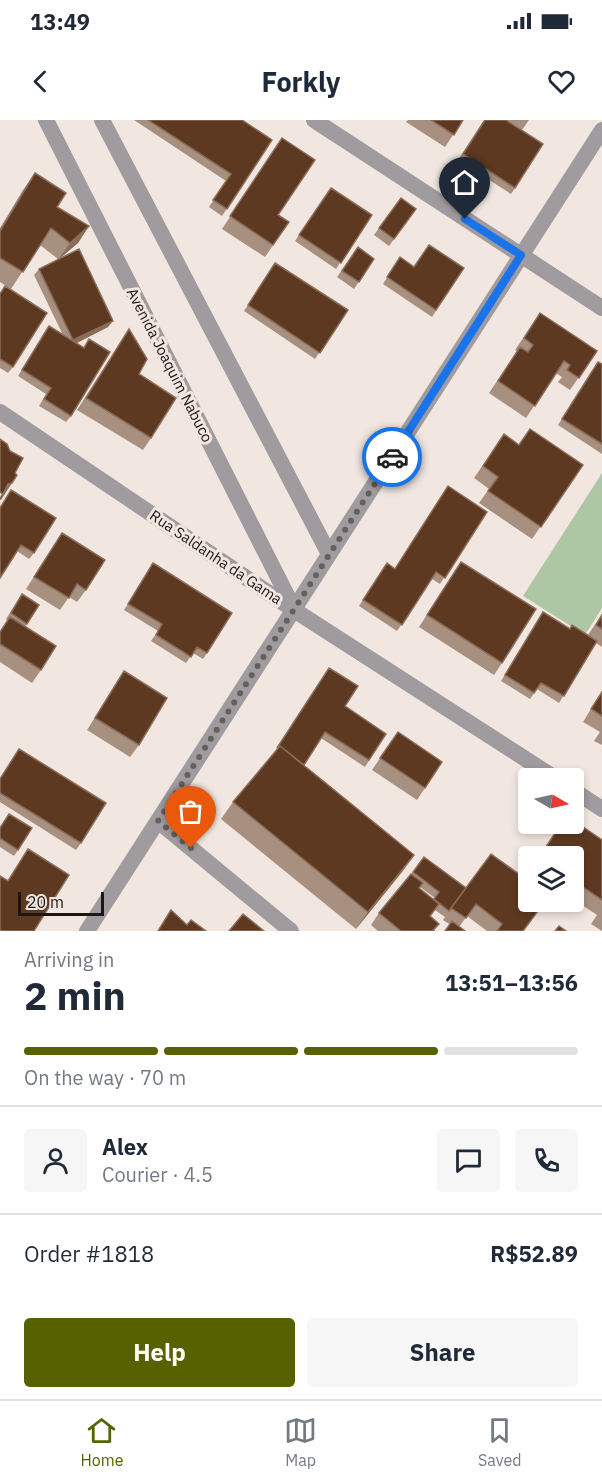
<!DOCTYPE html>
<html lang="en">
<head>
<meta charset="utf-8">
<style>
  :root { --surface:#fff; --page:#f6f6f7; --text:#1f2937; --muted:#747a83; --line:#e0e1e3; --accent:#586100 }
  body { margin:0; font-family:"IBM Plex Sans",sans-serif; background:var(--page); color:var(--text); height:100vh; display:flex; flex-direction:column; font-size:22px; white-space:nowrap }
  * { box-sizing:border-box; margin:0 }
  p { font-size:20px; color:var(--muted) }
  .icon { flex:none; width:33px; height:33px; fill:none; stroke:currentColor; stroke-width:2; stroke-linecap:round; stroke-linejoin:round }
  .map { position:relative; height:811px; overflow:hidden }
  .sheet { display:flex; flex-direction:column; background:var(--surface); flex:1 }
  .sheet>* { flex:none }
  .needle { width:39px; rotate:99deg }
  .buttons { position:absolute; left:518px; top:648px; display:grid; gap:12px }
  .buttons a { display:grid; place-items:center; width:66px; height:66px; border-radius:6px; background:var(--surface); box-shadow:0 3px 9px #0003; font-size:30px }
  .scale { position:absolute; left:18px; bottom:15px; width:86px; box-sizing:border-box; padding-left:6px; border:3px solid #1a1715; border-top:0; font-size:16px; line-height:21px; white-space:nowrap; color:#1a1715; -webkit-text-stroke:4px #f1e7e0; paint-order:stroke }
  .pin { position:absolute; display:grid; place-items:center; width:51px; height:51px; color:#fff; margin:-62px -26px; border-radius:50% 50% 50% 0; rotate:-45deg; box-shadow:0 0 6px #0007 }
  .pin .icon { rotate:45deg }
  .courier { position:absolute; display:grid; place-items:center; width:60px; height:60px; margin:-30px; border:4px solid #1a73e8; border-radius:50%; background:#fff; color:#222; box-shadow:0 2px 8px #0007 }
  .overview em { font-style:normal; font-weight:700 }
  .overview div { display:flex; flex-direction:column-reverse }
  .overview { display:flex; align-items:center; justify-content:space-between; height:102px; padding:0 24px }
  h1 { font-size:39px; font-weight:700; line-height:45px }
  .bar { display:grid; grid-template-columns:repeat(4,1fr); gap:9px 6px; align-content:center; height:72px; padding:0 24px }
  .bar i { height:8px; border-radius:4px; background:var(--line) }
  .bar .current { background:var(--accent) }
  .bar p { grid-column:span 4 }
  .line { display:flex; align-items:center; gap:15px; padding:0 24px; border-top:2px solid var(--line) }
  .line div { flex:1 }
  .round { display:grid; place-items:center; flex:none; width:63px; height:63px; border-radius:6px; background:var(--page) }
  .action { display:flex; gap:12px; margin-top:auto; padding:12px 24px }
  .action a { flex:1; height:69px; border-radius:6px; background:var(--accent); color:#fff; font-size:24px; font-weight:700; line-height:69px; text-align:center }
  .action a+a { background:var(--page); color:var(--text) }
  .status { display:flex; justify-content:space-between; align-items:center; height:42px; padding:0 30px; background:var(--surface); direction:ltr }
  .status svg { height:16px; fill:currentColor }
  header { display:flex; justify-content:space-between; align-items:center; height:78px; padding:0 24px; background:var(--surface); font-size:27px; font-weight:700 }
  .menu { display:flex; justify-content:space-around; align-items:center; height:84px; border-top:2px solid var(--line); background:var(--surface); font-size:16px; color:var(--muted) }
  .menu a { display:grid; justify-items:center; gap:3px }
  .menu .current { color:var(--accent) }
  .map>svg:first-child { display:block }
</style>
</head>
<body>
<div class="status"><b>13:49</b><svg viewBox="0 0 49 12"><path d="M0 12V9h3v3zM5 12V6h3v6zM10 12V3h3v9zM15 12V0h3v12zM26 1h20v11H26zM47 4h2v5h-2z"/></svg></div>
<header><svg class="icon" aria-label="back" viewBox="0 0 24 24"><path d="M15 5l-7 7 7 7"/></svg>Forkly<svg class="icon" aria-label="heart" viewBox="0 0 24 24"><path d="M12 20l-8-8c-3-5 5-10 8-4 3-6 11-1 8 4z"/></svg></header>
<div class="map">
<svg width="602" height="811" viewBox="0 0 602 811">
  <rect width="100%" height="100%" fill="#f1e7e0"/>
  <path fill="#adc7a4" d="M602,353V488L585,515L523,476Z"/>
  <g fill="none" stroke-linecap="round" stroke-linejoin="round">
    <path stroke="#9f9b9f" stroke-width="16" d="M46,0L294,489
      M102,0L329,434
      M314,0L602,188
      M0,292L294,490L555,658
      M573,670L602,689
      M158,701L291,811
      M87,811L602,10"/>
  </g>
  <path fill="#a89080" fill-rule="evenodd" d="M134,0H242L272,20L222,96L209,87L226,61Z
    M408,0H463L445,27L406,2Z
    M484,0L515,68L511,74L458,40Z
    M507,0H529L522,10Z
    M282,18L278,95L289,102L265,137L222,109Z
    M35,53L57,87L89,106L78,123L60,138L108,207L76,223L71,296L66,302L39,286L46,274L18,256L45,213L63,215L34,155L39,149L58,139L40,125L11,169L0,162V108L23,70Z
    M331,68L372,95L336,149L295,121Z
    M401,78L416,89L389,126L374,115Z
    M358,127L374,139L354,169L337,157Z
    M400,137L414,146L464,148L432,197L383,164Z
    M275,143L348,190L315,239L244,191Z
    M5,166L13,247L8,253L0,248V173Z
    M540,193L597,231L570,270L558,262L562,257L556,253L526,298L489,273L517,231L515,230Z
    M129,209L139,254L151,318L143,330L77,290Z
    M602,244V334L558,305L594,248Z
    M504,314L519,325L583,345L532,419L479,383L489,369L474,358Z
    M0,387L34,433L29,439L17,431Z
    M487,392L440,464L432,459L397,511L359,486L387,443L394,449Z
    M62,413L86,470L77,482L69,477L60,490L26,469Z
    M461,442L502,543L494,555L419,507Z
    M149,450L207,533L203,539L193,533L186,543L151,521L158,511L124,490Z
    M18,480L39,485L25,507L41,550L32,563L0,542V511L7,500L6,499Z
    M543,492L569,509L572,505L588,515L602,494V527L596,523L559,583L537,569L530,579L501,561Z
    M329,548L345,586L386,614L365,647L321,618L304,645L414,735L402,752L356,809L221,699L233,682L274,633Z
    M124,551L139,625L130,637L87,610Z
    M602,571V625L594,621L600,612L583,602Z
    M398,612L442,642L417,680L372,650Z
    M0,658L81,723L76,730L0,682Z
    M561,704L602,720V811L591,804L597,795L573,779V736H539Z
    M0,707L18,730L14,736L0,727Z
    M413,752L466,768L525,759L528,754V762L527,761L520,771L524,811H487L467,796L459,807L449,804L443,800L445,797L435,790L430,797L439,804L434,811H378L371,805L379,793ZM420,767L435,778L434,780L419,768Z"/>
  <path fill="#8a6d5a" d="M89,106L78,123L58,140L70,123Z
    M113,201L108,207L69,227L73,220Z
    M12,363L1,380H0V377L8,364Z
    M414,735L402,752L356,809L368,792Z"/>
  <path fill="#5e3921" stroke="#8a6d5a" stroke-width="1.5" d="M148,0H242L272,20L227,89L213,80L231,54Z
    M431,0H463L454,15Z
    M485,0H506L543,24L515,68L463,34Z
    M282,18L315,40L278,95L289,102L273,125L230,96Z
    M35,53L66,73L57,87L89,106L70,123L51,108L23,152L0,138V111Z
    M331,68L372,95L341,143L299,115Z
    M401,78L416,89L394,119L379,108Z
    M429,125L464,148L436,190L387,157L400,137L414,147Z
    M358,127L374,139L359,162L342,151Z
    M79,129L113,201L73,220L39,149Z
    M275,143L348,190L320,233L248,185Z
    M5,166L47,193L13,247L0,239V174Z
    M540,193L597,231L579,258L567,250L570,245L564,241L535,286L498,261L520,227L528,232L533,225L524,218Z
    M49,206L84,228L89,219L110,232L71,296L44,279L51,268L22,250Z
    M129,209L147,239L139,254L176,278L151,318L86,278Z
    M598,242L602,244V324L562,299Z
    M530,309L583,345L541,407L488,371L498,357L483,346L504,314L519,325Z
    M0,319L7,324L10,331L23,338L15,353L17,355L12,363L8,364L3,374L0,372Z
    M448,366L487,392L445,458L436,452L402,505L363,480L387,443L395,449Z
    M11,370L56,398L34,433L21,425L0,458V388Z
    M62,413L105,440L86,470L77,464L69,478L34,457Z
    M461,442L536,489L502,543L427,495Z
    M153,443L232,493L207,533L197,527L191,537L156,515L162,504L128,484Z
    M22,474L39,485L27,504L11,493Z
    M543,492L570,509L572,505L597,521L564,576L541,563L534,573L505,555Z
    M602,495V509L596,505Z
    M10,497L56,526L41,550L0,524V512Z
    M329,548L358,566L345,586L386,614L369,640L325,612L304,645L280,626L277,628Z
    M124,551L167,578L139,625L95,598Z
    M602,572V596L591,589Z
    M398,612L442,642L425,668L380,638Z
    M280,626L414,735L368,792L233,682Z
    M19,629L106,683L81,723L0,673V659Z
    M9,694L32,708L18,730L0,718V708Z
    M573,700L602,720V780L574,761L573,762V736H540L561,704H573Z
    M28,729L69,755L34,811H2L0,810V756L8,761Z
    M491,734L527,760L519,771L528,777V782H534L541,787L523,811H497L502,804L476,784L466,798L451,788Z
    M424,737L466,768L449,791L434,779L439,772L413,752Z
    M411,754L423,763L419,768L439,784L430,796L439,804L433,810L434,811H401L379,793Z
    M171,790L187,805L191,800L206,811H158Z
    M243,794L264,811H229Z
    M452,801L465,811H445Z
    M559,806L566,811H555Z"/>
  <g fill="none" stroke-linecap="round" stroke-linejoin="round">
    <path stroke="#65605c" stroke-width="6" stroke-dasharray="0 10.8" d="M191,728L158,701L392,337"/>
    <path stroke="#1a73e8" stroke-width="8" d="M392,337L521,135L465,99"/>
  </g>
  <g text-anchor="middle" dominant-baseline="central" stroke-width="6" stroke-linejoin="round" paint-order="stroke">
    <g font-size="15" fill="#1a1715" stroke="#f1e7e0">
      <text transform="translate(170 245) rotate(63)">Avenida Joaquim Nabuco</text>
      <text transform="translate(216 437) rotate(34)">Rua Saldanha da Gama</text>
    </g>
  </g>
</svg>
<div class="buttons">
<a><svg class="needle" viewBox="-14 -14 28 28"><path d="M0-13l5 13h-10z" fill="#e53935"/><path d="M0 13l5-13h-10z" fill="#747a83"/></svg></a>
<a><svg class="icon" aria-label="layers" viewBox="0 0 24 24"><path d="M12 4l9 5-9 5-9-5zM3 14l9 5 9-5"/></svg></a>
</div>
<div class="scale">20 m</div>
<div class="pin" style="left:191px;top:728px;background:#ea580c"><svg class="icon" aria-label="bag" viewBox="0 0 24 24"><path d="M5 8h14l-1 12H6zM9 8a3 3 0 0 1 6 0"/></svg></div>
<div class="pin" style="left:465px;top:99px;background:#1f2937"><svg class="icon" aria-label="home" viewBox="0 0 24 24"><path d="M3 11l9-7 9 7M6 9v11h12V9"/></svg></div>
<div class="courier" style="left:392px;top:337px"><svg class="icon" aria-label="car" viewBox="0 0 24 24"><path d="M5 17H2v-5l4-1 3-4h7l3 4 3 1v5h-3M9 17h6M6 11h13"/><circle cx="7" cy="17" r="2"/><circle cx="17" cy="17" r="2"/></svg></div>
</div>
<section class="sheet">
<div class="overview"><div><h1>2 min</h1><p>Arriving in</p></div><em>13:51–13:56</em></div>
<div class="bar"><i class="current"></i><i class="current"></i><i class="current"></i><i></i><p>On the way · 70 m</p></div>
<div class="line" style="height:108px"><a class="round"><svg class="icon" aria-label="person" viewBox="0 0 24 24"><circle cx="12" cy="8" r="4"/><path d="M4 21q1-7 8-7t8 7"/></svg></a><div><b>Alex</b><p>Courier · 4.5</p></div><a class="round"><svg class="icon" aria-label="chat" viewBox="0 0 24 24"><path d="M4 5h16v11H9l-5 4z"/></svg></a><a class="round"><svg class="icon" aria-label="phone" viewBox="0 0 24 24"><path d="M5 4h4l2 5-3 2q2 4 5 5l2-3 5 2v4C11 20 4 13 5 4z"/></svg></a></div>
<div class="line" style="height:78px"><div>Order #1818</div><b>R$52.89</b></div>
<div class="action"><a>Help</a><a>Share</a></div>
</section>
<nav class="menu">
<a class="current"><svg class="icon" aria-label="home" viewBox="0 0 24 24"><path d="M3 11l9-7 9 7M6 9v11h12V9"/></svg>Home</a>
<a><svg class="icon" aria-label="map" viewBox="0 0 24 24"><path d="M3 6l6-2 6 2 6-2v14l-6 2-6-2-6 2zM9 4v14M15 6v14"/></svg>Map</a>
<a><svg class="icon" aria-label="saved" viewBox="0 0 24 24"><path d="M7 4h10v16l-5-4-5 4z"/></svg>Saved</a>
</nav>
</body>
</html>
